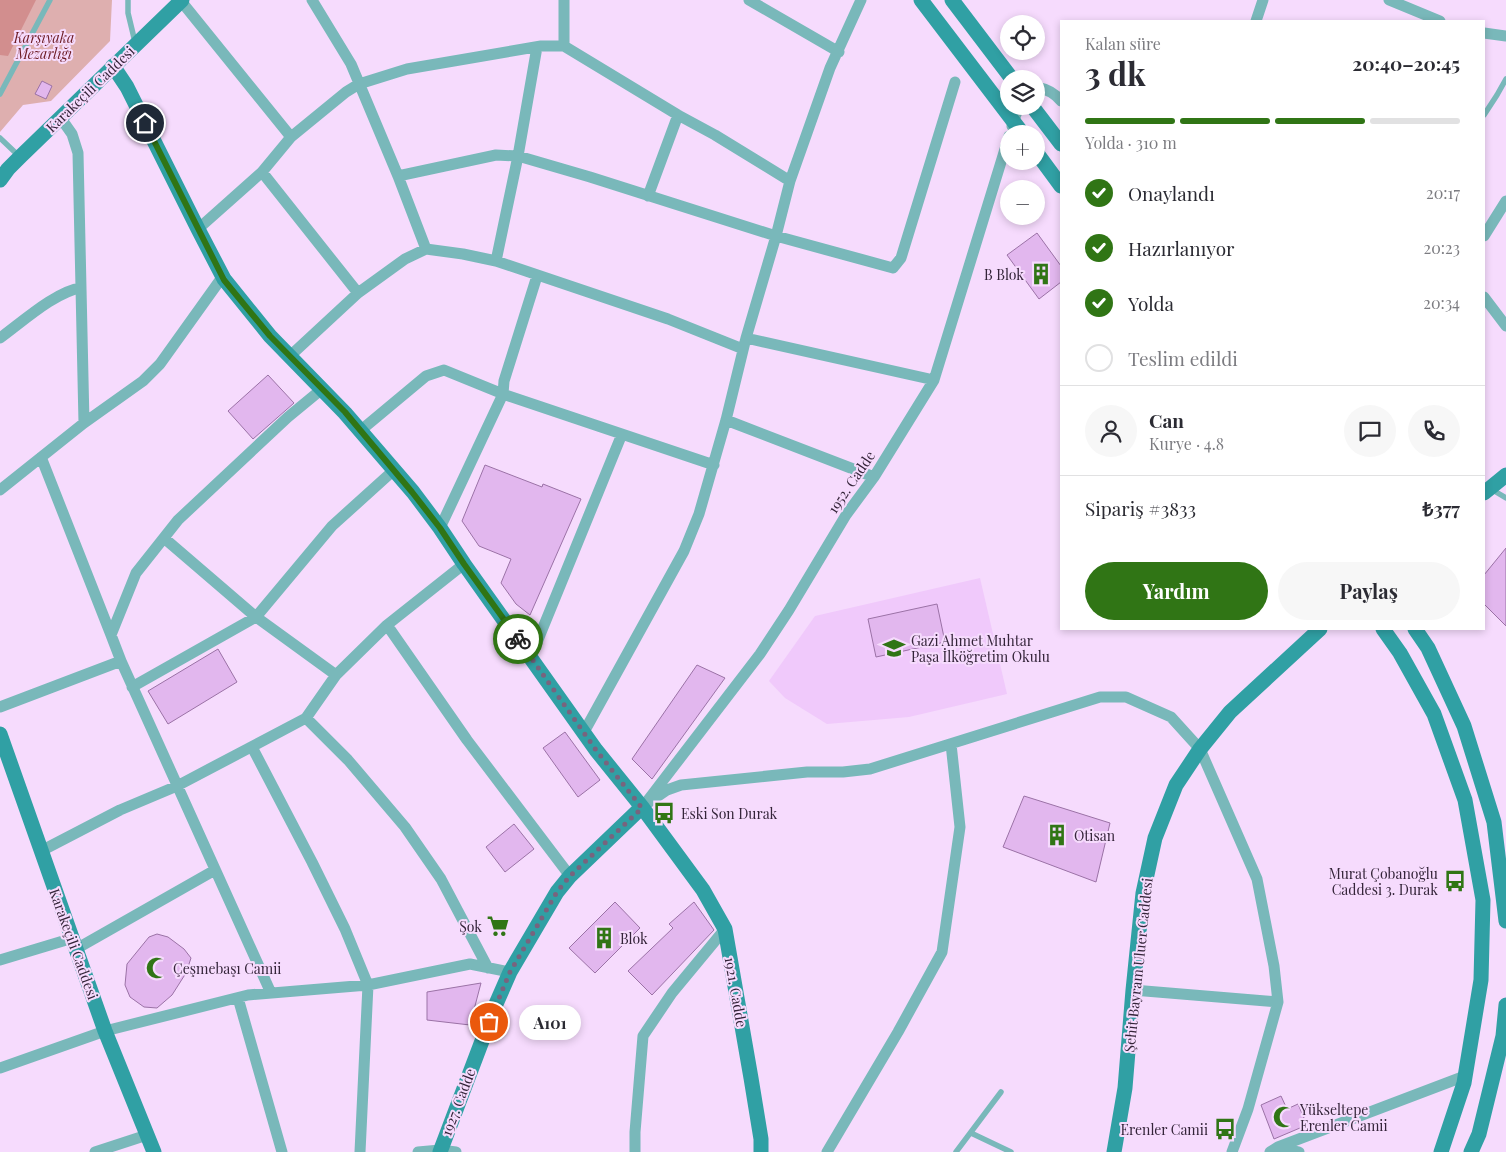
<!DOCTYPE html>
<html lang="tr">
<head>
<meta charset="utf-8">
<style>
  :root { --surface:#fff; --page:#f7f7f7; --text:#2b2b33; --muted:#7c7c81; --line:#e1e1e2; --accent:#307515 }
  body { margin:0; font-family:"Playfair Display",serif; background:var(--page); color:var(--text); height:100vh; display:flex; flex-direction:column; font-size:19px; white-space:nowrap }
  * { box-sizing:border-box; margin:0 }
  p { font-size:16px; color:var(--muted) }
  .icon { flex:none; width:28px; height:28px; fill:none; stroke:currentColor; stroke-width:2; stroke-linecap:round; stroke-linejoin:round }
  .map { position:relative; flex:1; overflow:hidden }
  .side { position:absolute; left:1060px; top:20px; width:425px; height:610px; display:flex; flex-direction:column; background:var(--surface); border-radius:0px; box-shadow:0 2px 8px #0003 }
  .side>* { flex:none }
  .tools { position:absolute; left:1000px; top:15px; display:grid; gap:10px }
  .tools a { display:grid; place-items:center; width:45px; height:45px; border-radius:50%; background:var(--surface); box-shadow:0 2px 8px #0003; font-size:25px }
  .pin { position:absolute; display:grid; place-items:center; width:42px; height:42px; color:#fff; margin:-21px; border:2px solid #fff; border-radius:50%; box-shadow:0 1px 5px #0007 }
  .courier { position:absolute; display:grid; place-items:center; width:50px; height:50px; margin:-25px; border:4px solid #307515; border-radius:50%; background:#fff; color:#222; box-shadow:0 1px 6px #0007 }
  .bubble { position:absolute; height:35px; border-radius:18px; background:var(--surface); box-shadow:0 2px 8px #0003; font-size:16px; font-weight:700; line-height:35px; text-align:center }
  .overview em { font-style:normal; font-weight:700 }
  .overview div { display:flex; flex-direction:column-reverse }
  .overview { display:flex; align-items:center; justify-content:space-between; height:85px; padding:0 25px }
  h1 { font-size:32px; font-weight:700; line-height:38px }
  .bar { display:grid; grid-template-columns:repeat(4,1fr); gap:8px 5px; align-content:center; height:60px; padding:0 25px }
  .bar i { height:6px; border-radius:4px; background:var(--line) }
  .bar .active { background:var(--accent) }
  .bar p { grid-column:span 4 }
  .line { display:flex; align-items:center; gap:12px; padding:0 25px; border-top:1px solid var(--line) }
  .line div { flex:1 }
  .round { display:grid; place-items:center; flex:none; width:52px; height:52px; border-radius:26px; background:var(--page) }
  ol { padding:0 25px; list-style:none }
  li { display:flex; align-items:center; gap:15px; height:55px }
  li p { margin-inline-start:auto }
  li .icon { padding:5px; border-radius:50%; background:var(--accent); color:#fff; stroke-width:4 }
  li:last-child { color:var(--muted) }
  li i { width:28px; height:28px; border:2px solid var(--line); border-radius:50% }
  .primary-button { display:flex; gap:10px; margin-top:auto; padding:10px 25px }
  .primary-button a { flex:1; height:58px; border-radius:30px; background:var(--accent); color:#fff; font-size:20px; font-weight:700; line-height:58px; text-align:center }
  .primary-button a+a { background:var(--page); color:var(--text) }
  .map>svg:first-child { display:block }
</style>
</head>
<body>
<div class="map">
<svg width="1506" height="1152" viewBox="0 0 1506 1152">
  <rect width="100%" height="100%" fill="#f6dbfd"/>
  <path fill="#f0c9fb" d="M980,578L1007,694L909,717L827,724L785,698L769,681L815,616Z"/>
  <path fill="#deafaf" d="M0,0H112L110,41L51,101L23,105L0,132Z"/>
  <path fill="#d28e8e" d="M0,0H36L8,56L0,55Z"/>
  <path fill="#e2b7ee" stroke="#9b72a6" d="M42,81L52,86L46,99L35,94Z
    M1037,233L1061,266V282L1039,299L1007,255Z
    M268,375L294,403L253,439L228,411Z
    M485,465L542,487L543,484L581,499L530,615L516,604L501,583L511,559L479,546L462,521Z
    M1506,548V626L1484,604V575Z
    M937,604L945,642L876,657L868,619Z
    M218,649L237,682L168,724L148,691Z
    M697,665L725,678L652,779L632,759Z
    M565,732L600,780L578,797L543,748Z
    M1024,796L1110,823L1096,882L1003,847Z
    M514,824L534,849L505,872L486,847Z
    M615,902L640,928L595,973L569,948Z
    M694,902L714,930L652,995L628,971L673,928L669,924Z
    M157,934L168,937L184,949L191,958L186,973L172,995L157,1008L144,1007L130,997L125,985L127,964L149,937Z
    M481,983L470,1025L427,1020V992Z
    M1281,1096L1287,1109L1298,1104L1307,1125L1274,1139L1261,1105Z"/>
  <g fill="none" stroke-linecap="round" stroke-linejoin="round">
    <path stroke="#79b8ba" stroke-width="5.5" d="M128,0V13L135,42
      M0,94L50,0
      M1484,115L1497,95L1506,79
      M0,138L20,157
      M1491,489L1506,498
      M971,1133L1011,1152
      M956,1152L1001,1092"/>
    <path stroke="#79b8ba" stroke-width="11" d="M312,0L351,64L398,176L426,249
      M564,0V46
      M749,0L839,52
      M1389,0L1440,21
      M181,1L291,137
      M1256,21L1263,0
      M1484,33L1506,36
      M1036,87C1047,89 1055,93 1061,101
      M60,117L72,134L78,153L84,423
      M1012,126L1019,106
      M262,172L358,293
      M398,176L496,155L518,156L590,177L776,236L893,268L901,258L955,82
      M648,196L678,115
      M198,229L262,172L291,137L346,92L359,84L407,69L541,46H564L678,115L715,135L790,181
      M1484,236L1506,201
      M496,261L518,156L537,47
      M1484,297L1506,326
      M0,338C21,323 56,291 81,288
      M746,338L934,380
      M290,356L358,293L405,259L426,249L463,254L496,261L668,319L743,349
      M726,420L874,477
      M360,431L426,376L444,370L503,394L714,465
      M41,457L111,635
      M0,490L84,423L143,381L160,364L223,276
      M440,528L503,394L504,381L537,276
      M164,538L256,617L336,675
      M387,625L467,740L570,876
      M531,657L622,434
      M121,661L271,993
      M132,687L256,617L332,526L394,470
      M0,707L121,661L111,635L136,573L178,520L288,417L322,389
      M306,718L348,760L405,827L441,879L488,968
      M584,732L684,551L699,514L726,420L746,338L776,236L790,181L830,68L861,0
      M252,747L312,862L345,929L368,985L360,1152
      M648,800L760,654L789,610L846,515L874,477L934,380L1009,136
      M642,807L667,790L681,785L807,772H843L870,769L1100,697H1126L1171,717L1200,749L1257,879L1274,966L1278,1002L1248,1109L1232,1152
      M41,851L120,810L177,786L306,718L336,675L387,625L464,564
      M76,949L215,870
      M0,960L73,938
      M1133,990L1278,1002
      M238,998L282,1152
      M0,1068L105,1031L248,995L368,985L470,964L510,972
      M1278,1147L1299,1152
      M95,1152L147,1135
      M418,1152L440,1150L456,1152
      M635,1152V1132L643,1036L672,993L725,929
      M827,1152L898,1032L942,952L960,827L951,744
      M1270,1152L1278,1147L1465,1076"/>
    <path stroke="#30a0a4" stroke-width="15" d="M921,0L1023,134
      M952,0L1012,79
      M113,66L127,87L198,229L224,279L270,336L345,413L413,492L440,528L464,564L596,750L642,807L703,890L725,929L751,1078L761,1139V1152
      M1032,106L1061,144
      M1036,152L1061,186
      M0,180L8,169L20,157L182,0
      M1484,493L1506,475
      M1383,629L1400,653L1434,714L1465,800L1483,900L1481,980L1464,1083L1441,1152
      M1415,629L1428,648L1464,726L1494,822L1506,921
      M0,734L105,1031L154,1152
      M440,1152L496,1004L510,972L557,892L570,876L642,807
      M1114,1152L1125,1088L1133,990L1143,893L1155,838L1176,785L1200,749L1230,712L1320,629
      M1471,1152L1479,1134L1503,1036L1506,1005"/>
  </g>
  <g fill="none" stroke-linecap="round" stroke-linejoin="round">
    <path stroke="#78647e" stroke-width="5" stroke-dasharray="0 9" d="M489,1022L510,972L557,892L570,876L642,808L596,750L518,639"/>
    <path stroke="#307515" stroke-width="6" d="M145,123L224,280L270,336L345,412L412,492L440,528L464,564L518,639"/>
  </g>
  <defs>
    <g id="building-bare" transform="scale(1.725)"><path d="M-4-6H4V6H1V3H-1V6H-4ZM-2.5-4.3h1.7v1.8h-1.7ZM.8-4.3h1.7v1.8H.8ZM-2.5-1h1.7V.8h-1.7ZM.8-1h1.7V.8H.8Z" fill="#307515" stroke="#f6dbfd" stroke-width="2.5" paint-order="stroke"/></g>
    <g id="school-bare" transform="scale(1.725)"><path d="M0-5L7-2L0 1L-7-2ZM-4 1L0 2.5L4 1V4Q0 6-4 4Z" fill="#307515" stroke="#f6dbfd" stroke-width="2.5" paint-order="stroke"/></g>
    <g id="bus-bare" transform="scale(1.725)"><path d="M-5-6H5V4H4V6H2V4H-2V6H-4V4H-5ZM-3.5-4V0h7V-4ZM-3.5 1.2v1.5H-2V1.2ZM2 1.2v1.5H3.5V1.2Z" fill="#307515" stroke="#f6dbfd" stroke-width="2.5" paint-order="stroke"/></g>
    <g id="supermarket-bare" transform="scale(1.725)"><path d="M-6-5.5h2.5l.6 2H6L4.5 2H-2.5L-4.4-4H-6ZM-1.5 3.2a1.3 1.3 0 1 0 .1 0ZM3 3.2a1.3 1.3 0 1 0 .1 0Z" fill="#307515" stroke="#f6dbfd" stroke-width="2.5" paint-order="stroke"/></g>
    <g id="mosque-bare" transform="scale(1.725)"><path d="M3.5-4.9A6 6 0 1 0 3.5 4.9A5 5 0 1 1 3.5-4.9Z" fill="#307515" stroke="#f6dbfd" stroke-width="2.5" paint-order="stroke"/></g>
  </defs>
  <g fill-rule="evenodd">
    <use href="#building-bare" x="1041" y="274"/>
    <use href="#school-bare" x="894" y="648"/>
    <use href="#bus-bare" x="664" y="813"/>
    <use href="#building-bare" x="1057" y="835"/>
    <use href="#bus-bare" x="1455" y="881"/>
    <use href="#supermarket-bare" x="498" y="926"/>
    <use href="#building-bare" x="604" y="938"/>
    <use href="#mosque-bare" x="157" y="968"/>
    <use href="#mosque-bare" x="1284" y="1117"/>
    <use href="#bus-bare" x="1225" y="1129"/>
  </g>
  <g text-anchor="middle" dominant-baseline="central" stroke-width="4" stroke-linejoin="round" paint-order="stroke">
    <g font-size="14" font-style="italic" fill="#6d1c25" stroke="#f6dbfd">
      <text x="44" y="37">Karşıyaka<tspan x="44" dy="16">Mezarlığı</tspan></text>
    </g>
    <g font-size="14" fill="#342439" stroke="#f6dbfd">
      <text transform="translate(90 89) rotate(-44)">Karakeçili Caddesi</text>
      <text transform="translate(851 482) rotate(-56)">1952. Cadde</text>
      <text transform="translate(74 944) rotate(70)">Karakeçili Caddesi</text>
      <text transform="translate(1138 965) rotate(-84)">Şehit Bayram Uluer Caddesi</text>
      <text transform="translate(736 992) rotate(80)">1921. Cadde</text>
      <text transform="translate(458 1102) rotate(-69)">1927. Cadde</text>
    </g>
    <g font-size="14" fill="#342439" stroke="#f6dbfd" text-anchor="start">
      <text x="1024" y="274" text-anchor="end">B Blok</text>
      <text x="911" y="640">Gazi Ahmet Muhtar<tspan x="911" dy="16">Paşa İlköğretim Okulu</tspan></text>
      <text x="681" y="813">Eski Son Durak</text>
      <text x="1074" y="835">Otisan</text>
      <text x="1438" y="873" text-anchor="end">Murat Çobanoğlu<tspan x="1438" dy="16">Caddesi 3. Durak</tspan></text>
      <text x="482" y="926" text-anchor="end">Şok</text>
      <text x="620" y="938">Blok</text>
      <text x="173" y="968">Çeşmebaşı Camii</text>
      <text x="1300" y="1109">Yükseltepe<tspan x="1300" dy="16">Erenler Camii</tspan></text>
      <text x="1208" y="1129" text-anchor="end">Erenler Camii</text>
    </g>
  </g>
</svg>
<div class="tools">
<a><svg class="icon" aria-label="locate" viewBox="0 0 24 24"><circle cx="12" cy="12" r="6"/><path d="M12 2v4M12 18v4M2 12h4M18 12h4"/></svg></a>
<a><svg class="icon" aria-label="layers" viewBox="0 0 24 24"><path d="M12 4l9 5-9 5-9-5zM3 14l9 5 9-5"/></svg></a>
<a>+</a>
<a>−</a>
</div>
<div class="pin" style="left:489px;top:1022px;background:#ea580c"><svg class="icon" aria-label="bag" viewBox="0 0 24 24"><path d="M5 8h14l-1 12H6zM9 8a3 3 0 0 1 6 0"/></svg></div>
<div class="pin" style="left:145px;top:123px;background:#1f2937"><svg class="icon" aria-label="home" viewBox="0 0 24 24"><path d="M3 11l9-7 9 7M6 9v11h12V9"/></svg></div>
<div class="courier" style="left:518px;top:639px"><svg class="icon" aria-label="bike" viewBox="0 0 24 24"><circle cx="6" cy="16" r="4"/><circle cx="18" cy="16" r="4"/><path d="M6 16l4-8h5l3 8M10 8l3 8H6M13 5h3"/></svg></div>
<div class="bubble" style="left:519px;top:1005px;width:62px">A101</div>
<section class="side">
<div class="overview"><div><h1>3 dk</h1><p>Kalan süre</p></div><em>20:40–20:45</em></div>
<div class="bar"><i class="active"></i><i class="active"></i><i class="active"></i><i></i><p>Yolda · 310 m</p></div>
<ol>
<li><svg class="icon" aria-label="check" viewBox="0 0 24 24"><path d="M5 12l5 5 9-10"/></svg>Onaylandı<p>20:17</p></li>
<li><svg class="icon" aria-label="check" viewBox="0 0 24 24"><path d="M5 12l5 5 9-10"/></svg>Hazırlanıyor<p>20:23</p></li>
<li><svg class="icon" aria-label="check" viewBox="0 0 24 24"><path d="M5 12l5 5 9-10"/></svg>Yolda<p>20:34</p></li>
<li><i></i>Teslim edildi</li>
</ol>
<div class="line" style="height:90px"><a class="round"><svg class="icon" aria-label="person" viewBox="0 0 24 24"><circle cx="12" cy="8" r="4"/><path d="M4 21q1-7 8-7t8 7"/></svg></a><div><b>Can</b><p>Kurye · 4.8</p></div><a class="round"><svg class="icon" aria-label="chat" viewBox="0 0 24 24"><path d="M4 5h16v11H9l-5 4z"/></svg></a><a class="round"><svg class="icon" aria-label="phone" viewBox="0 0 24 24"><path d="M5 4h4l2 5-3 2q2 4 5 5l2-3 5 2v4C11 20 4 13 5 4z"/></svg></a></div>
<div class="line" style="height:65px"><div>Sipariş #3833</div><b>₺377</b></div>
<div class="primary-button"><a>Yardım</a><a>Paylaş</a></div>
</section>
</div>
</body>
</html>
